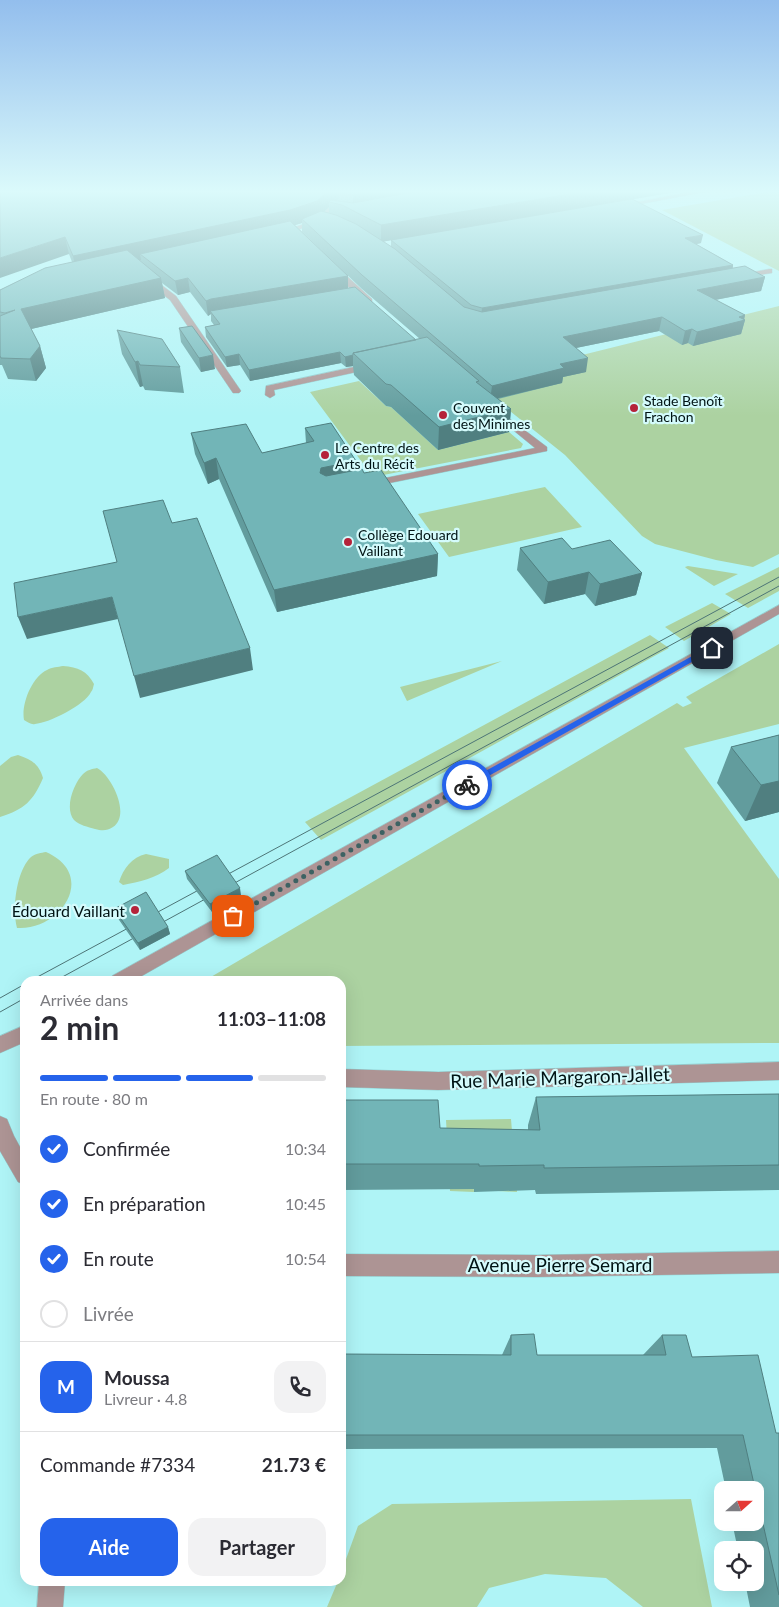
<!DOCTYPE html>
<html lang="fr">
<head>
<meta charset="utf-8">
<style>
  :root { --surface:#fff; --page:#f2f2f3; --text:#2b2b33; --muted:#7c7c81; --line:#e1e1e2; --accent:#2563eb }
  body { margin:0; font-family:Lato,sans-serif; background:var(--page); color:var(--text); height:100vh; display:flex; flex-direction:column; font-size:19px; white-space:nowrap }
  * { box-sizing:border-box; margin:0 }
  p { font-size:16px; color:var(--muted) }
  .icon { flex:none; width:28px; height:28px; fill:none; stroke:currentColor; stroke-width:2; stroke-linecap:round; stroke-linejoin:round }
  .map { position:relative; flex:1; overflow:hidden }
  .sheet { position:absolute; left:20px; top:976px; width:326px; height:610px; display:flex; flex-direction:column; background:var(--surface); border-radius:15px; box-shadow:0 5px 20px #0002 }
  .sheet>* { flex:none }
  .needle { width:32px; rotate:69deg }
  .controls { position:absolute; left:714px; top:1481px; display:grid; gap:10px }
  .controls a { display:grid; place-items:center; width:50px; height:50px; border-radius:10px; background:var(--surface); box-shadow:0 5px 20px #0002; font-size:25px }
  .pin { position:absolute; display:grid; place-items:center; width:42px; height:42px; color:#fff; margin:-21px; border-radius:10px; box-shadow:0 2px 8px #0006 }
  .courier { position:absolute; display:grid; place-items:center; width:50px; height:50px; margin:-25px; border:4px solid #2563eb; border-radius:50%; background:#fff; color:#222; box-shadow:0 1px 6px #0007 }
  .head em { font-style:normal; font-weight:700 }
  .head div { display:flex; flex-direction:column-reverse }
  .head { display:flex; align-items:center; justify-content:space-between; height:85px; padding:0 20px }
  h1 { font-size:32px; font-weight:700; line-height:38px }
  .bar { display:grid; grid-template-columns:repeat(4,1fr); gap:8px 5px; align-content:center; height:60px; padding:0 20px }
  .bar i { height:6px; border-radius:4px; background:var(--line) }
  .bar .selected { background:var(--accent) }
  .bar p { grid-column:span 4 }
  .line { display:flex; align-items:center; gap:12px; padding:0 20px; border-top:1px solid var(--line) }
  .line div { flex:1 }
  .round { display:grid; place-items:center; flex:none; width:52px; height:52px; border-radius:15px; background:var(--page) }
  ol { padding:0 20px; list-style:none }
  li { display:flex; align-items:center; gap:15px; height:55px }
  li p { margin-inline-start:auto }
  li .icon { padding:5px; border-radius:50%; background:var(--accent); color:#fff; stroke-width:4 }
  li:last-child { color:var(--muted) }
  li i { width:28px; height:28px; border:2px solid var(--line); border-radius:50% }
  .primary-button { display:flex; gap:10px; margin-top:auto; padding:10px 20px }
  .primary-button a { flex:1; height:58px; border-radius:15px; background:var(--accent); color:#fff; font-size:20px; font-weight:700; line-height:58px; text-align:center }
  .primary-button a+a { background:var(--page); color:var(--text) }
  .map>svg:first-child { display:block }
</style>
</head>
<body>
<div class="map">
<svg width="779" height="1607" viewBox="0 0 779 1607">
  <rect width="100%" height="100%" fill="#aff4f6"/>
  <path fill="#acd2a1" d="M772,191L779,193V271L662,210Z
    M779,306V554L753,567L716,560L655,544L642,536L565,455L495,399L546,364Z
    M359,381L386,406L391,407L438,450L509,432L523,444L521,448L373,477L310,392Z
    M545,487L582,527L449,557L418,514Z
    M688,566L738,574L714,586L686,568L685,567Z
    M779,567V591L748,608L725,594Z
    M712,603L731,614L684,641L665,627Z
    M650,635L669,648L321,840L305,822Z
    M779,644V724L684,748L779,879V1043L341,1046V981H204L677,703L683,707L692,703L686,697Z
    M502,661L407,701L400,687Z
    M63,666C78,667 87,671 94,684C93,687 93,690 91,692C85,705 49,723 35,724C31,725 28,722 24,720C21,704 32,677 47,670C52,667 58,667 63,666Z
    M18,755C32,760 39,764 43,778C33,801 25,809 0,817V766L11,757Z
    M97,768C112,776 131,815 113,827C107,831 102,831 95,829C88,827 79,825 74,820C64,808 74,783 83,774C87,770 92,769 97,768Z
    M46,852C98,875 61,931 17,928C12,910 16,871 31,857C36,853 41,853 46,852Z
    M146,854L169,859V868C156,878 139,882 123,885L119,882C123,869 132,857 146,854Z
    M511,1119L517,1192L498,1191L495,1156H472L474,1192L450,1191L446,1120Z
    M691,1499L712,1607H643L606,1578L545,1574L489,1588L477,1607H327L338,1581H341V1573L358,1526L392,1504Z"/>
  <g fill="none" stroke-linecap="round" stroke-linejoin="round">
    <g stroke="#93d0d2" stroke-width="1">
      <path id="minor" d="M348,191H355C332,216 313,227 280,235L276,233L301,225L317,217Z
        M694,191H710L620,208L617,206Z
        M330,266H336L372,299V303H366L330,270Z
        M769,269H772V273L738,278L734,276Z
        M145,277H151L176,296L241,391L239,393H233L170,300L145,281Z
        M372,363L376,366L375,368L274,390L275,395L270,398L265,395L266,386Z
        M494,407L547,447V451L370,487L365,484L370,481L535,448L491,412L489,410Z
        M779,605V614L133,981H109L112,976Z
        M25,1025V1042L0,1053V1036Z
        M779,1062V1080L438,1090L341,1087V1069L438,1072Z
        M0,1116L7,1119L14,1136L25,1156V1185L18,1182L0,1151Z
        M779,1251V1273L537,1277L341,1276V1254L537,1255Z
        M39,1581H65L63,1607H37Z"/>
    </g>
    <use href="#minor" fill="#ad9494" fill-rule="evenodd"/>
    <path stroke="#4d7577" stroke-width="1" d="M30,981L779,577
      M55,981L779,586
      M0,998L25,984
      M0,1012L25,998"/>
  </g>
  <path fill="#629c9d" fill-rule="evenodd" d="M0,191H681L633,199L701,243L696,244L733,265V269L765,277L761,291L715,300L745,315L744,319L745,320L741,334L693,346L688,343L682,345L659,331L576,348L586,372L563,377L562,383L498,399L511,409L509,432L438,450L391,407L386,406L354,375L353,366L346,367L341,363L250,381L240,365L227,367L206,337L205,327L214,325L211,321V314L208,316L190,292L178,295L162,283L165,298L31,329L40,346L46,368L36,381L8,379L2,365H0V290L72,262L69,254ZM329,207V214L324,212ZM302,223V232L362,289L420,339L416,340L348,288V276L295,225ZM391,240V247L383,242L386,241Z
    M179,328L215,369L201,372L181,342Z
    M117,330L180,367L184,393L145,390L143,386L140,387L122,354Z
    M305,428L356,461L357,470L364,473L438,554L437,576L277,612L219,479L208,484L195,454L191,433L262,453L306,443Z
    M520,548L572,549L642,573L636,595L595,606L585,594L544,604L517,570Z
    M779,735V812L745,821L717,783L731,747Z
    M185,871L241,895L212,912L187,879Z
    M114,909L168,927L170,934L140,950L117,917Z
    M779,1094V1190L536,1194L535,1190L474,1192V1189L341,1190V1100L440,1128L528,1130V1125L536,1097Z
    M511,1335L537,1355H643L662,1335L692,1357L776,1433H779V1607H750L745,1582H755V1550H738L732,1522H755V1490H726L717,1448L341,1449V1354L502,1355Z"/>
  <path fill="#507f80" d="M328,191H346L339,193V198L333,203L329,202V207L318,217L302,219V223L292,226L140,254L141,260L77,274L73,256Z
    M375,191H469L353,211V195Z
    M589,191H681L381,242V225Z
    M703,235L701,243L683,247L685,238Z
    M65,237L69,254L0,278V258Z
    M733,265L731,274L481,317L482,308Z
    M348,276V290L210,311L211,314L208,316L206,301L211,299Z
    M765,277L761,291L694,304L697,290Z
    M161,278L165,298L27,330L21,309Z
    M188,278L190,292L178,295L175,281Z
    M745,315L744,320H745L741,334L693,346L697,332Z
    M662,317L659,331L561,351L563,337Z
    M692,329L688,343L682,345L685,331Z
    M40,346L46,368L36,381L30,359Z
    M340,352L341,363L250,381L249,370Z
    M239,354L240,365L227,367L225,357Z
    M213,355L215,369L201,372L199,358Z
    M353,355V366L346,367L345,357Z
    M588,358L586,372L563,377L562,383L490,400L492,386L560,364Z
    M138,361L143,386L140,387L135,362Z
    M511,409L509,432L438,450L439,427Z
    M216,458L219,479L208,484L204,463Z
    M356,461L357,482L323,489L320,473L321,468Z
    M438,554L437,576L277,612L274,590Z
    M589,572L585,594L544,604L548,582Z
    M642,573L636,595L595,606L600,584Z
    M112,597L118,619L27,639L18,617Z
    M250,648L253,670L140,698L134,676Z
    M779,781V812L745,821L761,785Z
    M240,888L241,895L212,912L210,904Z
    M168,927L170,934L140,950L138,943Z"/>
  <path fill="#72b5b7" stroke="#507f80" d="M0,191H328L317,201L290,210L73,256L65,237L0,258Z
    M341,191H375L353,195L339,193Z
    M418,191H589L381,225L342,205L329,202L331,200L353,203Z
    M632,199L703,235L685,238L733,265L482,308L471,305L391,240Z
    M321,211L336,215L356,224L395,249L464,307L482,312L745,266L765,277L697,290L745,315L739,317L745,320L697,332L692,329L685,331L662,317L563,337L588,358L560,364L564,368L492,386L362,275L302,219Z
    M290,221L348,276L211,299L206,301L188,278L175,281L140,254Z
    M127,250L161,278L21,309L40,346L30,359L1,358L0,356V316L15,310L5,313L0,312V290L45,268Z
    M355,287L416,340L353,353V355L345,357L340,352L249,370L239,354L225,357L205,327L220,324L210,311Z
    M192,326L213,355L199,358L179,328Z
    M117,330L162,339L180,367L140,365L138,361L135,362Z
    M427,337L479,381L476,382L511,409L439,427L391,385L386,384L353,353Z
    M331,423L356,461L321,468L320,473L326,476L362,469L364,473L381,470L438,554L274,590L216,458L204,463L191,433L246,424L262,453L314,441L305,428Z
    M163,500L172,523L197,518L250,648L134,676L112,597L18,617L14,583L117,562L103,511Z
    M562,538L572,549L610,540L642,573L600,584L589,572L548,582L520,548Z
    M779,735V781L761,785L731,747Z
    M217,855L240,888L210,904L185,871Z
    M146,892L168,927L138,943L114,909Z
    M779,1094V1165L544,1168V1165L479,1166V1164H341V1100H438L440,1128L540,1130L536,1097Z
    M534,1334L537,1355H666L662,1335H686L692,1357L758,1355L776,1433H779V1595L743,1435H341V1354L511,1355V1335Z"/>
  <linearGradient id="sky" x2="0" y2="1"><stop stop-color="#93beed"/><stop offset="0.46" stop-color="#dbfafb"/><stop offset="1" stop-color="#dbfafb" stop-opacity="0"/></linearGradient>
  <rect width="779" height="416" fill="url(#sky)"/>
  <path fill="#2563eb" d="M712,645L715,646V649L469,787H464V783Z"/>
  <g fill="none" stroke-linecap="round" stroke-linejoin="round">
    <path stroke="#3d6263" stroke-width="5" stroke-dasharray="0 9" d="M233,916L467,785"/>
  </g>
  <g fill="#b5233a" stroke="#d4fbfc" stroke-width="2">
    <circle cx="634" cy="408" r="5"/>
    <circle cx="443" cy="415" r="5"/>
    <circle cx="325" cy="455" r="5"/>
    <circle cx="348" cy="542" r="5"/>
    <circle cx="135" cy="910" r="5"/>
  </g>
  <g text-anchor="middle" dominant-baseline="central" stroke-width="4.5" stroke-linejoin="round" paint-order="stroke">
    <g font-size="14" fill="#001314" stroke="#d4fbfc" text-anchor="start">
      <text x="644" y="400">Stade Benoît<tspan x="644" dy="16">Frachon</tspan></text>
      <text x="453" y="407">Couvent<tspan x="453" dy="16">des Minimes</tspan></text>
      <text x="335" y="447">Le Centre des<tspan x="335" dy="16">Arts du Récit</tspan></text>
      <text x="358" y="534">Collège Edouard<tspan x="358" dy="16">Vaillant</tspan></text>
    </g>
    <g font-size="16" fill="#001314" stroke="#d4fbfc" text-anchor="end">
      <text x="125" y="910">Édouard Vaillant</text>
    </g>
    <g font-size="19" fill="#001314" stroke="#d4fbfc">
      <text transform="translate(560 1077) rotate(-2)">Rue Marie Margaron-Jallet</text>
      <text x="560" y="1264">Avenue Pierre Semard</text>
    </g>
  </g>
</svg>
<div class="controls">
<a><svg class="needle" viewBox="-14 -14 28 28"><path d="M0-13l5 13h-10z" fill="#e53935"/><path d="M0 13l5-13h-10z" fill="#7c7c81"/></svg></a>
<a><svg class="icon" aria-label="locate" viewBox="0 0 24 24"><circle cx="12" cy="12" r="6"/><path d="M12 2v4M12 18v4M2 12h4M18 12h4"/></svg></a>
</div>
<div class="pin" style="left:233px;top:916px;background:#ea580c"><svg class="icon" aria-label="bag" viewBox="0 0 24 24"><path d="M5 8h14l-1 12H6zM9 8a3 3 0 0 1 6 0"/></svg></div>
<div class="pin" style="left:712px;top:648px;background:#1f2937"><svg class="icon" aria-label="home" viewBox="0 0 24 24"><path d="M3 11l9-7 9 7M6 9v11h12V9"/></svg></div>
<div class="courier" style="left:467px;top:785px"><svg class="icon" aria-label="bike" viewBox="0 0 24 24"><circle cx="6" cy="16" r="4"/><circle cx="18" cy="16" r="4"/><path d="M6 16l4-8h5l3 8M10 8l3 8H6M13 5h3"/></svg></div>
<section class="sheet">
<div class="head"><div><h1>2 min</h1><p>Arrivée dans</p></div><em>11:03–11:08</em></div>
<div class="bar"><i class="selected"></i><i class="selected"></i><i class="selected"></i><i></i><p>En route · 80 m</p></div>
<ol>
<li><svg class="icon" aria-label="check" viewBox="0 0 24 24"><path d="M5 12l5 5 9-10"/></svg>Confirmée<p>10:34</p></li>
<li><svg class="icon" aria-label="check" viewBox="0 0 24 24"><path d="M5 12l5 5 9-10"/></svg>En préparation<p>10:45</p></li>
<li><svg class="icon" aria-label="check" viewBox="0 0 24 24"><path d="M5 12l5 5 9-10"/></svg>En route<p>10:54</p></li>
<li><i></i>Livrée</li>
</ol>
<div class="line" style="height:90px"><b class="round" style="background:var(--accent);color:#fff">M</b><div><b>Moussa</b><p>Livreur · 4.8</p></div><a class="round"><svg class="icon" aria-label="phone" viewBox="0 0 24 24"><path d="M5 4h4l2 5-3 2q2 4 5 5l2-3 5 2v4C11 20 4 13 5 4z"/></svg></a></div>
<div class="line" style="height:65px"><div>Commande #7334</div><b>21.73 €</b></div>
<div class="primary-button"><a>Aide</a><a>Partager</a></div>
</section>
</div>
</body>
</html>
